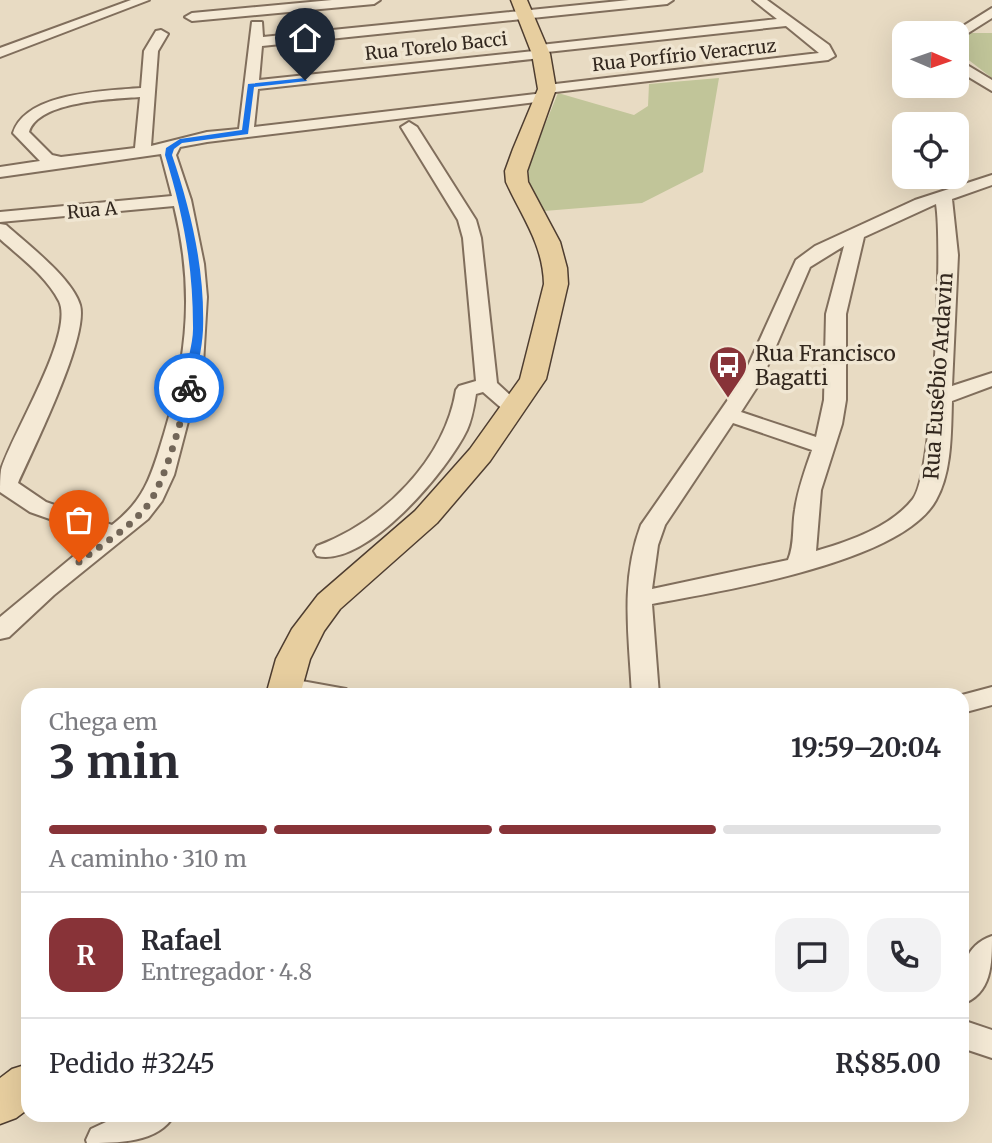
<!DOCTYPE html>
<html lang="pt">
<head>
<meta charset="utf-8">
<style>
  :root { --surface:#fff; --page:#f2f2f3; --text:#2b2b33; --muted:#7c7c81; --line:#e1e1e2; --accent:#883338 }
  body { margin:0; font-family:Merriweather,serif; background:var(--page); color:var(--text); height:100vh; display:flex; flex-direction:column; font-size:26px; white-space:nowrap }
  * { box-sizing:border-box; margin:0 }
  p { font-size:23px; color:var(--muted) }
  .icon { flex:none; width:38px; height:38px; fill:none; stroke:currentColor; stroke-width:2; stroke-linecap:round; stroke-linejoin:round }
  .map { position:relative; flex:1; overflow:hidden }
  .sheet { position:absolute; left:21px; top:688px; width:948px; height:434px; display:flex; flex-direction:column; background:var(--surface); border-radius:21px; box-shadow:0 7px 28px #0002 }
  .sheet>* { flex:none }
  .needle { width:46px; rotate:92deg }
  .tools { position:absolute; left:892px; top:21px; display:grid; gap:14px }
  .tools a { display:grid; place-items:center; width:77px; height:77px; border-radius:14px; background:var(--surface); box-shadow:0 7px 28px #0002; font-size:35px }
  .pin { position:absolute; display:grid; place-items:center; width:60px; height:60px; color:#fff; margin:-72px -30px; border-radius:50% 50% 50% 0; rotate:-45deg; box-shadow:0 0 7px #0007 }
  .pin .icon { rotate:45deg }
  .courier { position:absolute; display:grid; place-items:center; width:70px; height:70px; margin:-35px; border:5px solid #1a73e8; border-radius:50%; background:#fff; color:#222; box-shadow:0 2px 9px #0007 }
  .headline em { font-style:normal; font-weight:700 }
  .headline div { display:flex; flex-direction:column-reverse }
  .headline { display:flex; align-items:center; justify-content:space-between; height:119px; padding:0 28px }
  h1 { font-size:46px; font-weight:700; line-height:52px }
  .bar { display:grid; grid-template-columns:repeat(4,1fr); gap:10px 7px; align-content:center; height:84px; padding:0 28px }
  .bar i { height:9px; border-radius:5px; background:var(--line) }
  .bar .active { background:var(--accent) }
  .bar p { grid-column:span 4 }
  .line { display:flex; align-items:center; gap:18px; padding:0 28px; border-top:2px solid var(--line) }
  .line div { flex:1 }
  .round { display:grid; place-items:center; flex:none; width:74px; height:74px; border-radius:21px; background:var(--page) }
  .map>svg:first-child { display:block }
</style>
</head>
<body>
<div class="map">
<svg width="992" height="1143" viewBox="0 0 992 1143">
  <rect width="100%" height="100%" fill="#e8dbc3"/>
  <path fill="#c1c599" d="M968,33H992V78L957,51Z
    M719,78L703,172L642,203L532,212L528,166L558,93L634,115L648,106L649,84Z"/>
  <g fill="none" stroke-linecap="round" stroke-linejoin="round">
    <g stroke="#806e5c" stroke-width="4">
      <path id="minor" d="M131,0H149L0,57V48Z
        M332,0H380L374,4L192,21L185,17L192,13Z
        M629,0H673L667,4L262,46L259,80L534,51L535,46L540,45L777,19L753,0H767L829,45L835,56L828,60L547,93L551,97L544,101L207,142L180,147L176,155L191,200L204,264L207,297L203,364L174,475L162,501L148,519L54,595L9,637L0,639V617L98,536L30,512L0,492C0,485 0,477 1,470C11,435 75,334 59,301C46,276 20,257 0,239V224L6,225C27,244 72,278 80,305C89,337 33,449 18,483L46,502L112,525C146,499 152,473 164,434C188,354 194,288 174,206L0,222V212L172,196L161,154L0,177V167L40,161L13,133C26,92 105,91 141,88L144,51L156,31L161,30L168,34L158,51L151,146L207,132L239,129L252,22H262L263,37ZM786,26L819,53L547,85L540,89L544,93L254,127L258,89L541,58L546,57L547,52ZM140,97L135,148L61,157L52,155L29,132C38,101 113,99 140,97Z
        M992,8V18L957,40V33H952Z
        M957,59L992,80V91L957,70Z
        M409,122L417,127L476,220L481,238L497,383L524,408L520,412H506L483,392L476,394C474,406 472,419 467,430C448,470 366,568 317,556L314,551L317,546C382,522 445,460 456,390L459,386L476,381L463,238L458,220L401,127Z
        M992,175V185L952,199L958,255L952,386L992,373V386L952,401C951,432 952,472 936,500C902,563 720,591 652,604L659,695H632C629,637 620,581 641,525L741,381L796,260L815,246L915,200ZM936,204C943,246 934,472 913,499C891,527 850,541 816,551L821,490L842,424L846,400V314L864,237ZM844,246L826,314L824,400L816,437L741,412L761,381L810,267ZM733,423L812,450C805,470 798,489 795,510C792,527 795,543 788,560L652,589L658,545L665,525Z
        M285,678L346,689L349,695L276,693L272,687L276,681Z
        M992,687V705L962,713V695Z
        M992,936C992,963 992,994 962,1004C962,976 960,947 992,936Z
        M962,1020L992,1030V1058L962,1048Z
        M121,1115H174C159,1143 117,1143 87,1143L86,1140L91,1129Z"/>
    </g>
    <g stroke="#4e3d30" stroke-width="3">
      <path id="major" d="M511,0H527L550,54L556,89L527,171L528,182L560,242L567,268L568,284L546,379L490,461L437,523L340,609L324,631L310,659L300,695H266L276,659L292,629L318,595L415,511L470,449L520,379L544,284C543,244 522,217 506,182L505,171L513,149L538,89L532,54Z
        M28,1064V1109L16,1118L0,1124V1078L12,1069Z"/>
    </g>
    <use href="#minor" fill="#f4e9d5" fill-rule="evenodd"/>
    <use href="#major" fill="#e7ce9f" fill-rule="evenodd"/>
  </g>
  <path fill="#1a73e8" d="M305,78L307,81L254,87L248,134L182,143L174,149L172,155C191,211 205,269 203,330C202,349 197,369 194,388L186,390C182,371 194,347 193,326C193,265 183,213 165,155L166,148L180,139L242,130L248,84Z"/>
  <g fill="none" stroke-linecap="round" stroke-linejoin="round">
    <path stroke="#726658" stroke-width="7" stroke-dasharray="0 12.6" d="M79,562C101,545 129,529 147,506C166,481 181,420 189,388"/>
  </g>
  <defs>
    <g id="bus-pin" transform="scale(2.0125)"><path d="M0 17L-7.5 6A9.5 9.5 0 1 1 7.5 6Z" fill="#883338" stroke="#f0e6d2"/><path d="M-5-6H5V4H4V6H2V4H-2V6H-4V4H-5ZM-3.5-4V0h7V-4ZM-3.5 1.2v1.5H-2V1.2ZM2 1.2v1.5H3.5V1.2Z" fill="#fff"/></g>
  </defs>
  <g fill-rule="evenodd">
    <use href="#bus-pin" x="728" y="365"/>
  </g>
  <g text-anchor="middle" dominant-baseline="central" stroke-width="7" stroke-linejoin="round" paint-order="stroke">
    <g font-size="18" fill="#32271e" stroke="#f0e6d2">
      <text transform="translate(436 46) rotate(-6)">Rua Torelo Bacci</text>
      <text transform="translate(684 55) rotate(-6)">Rua Porfírio Veracruz</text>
      <text transform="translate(92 210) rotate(-5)">Rua A</text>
    </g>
    <g font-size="21" fill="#32271e" stroke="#f0e6d2" text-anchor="start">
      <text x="755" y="353">Rua Francisco<tspan x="755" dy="24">Bagatti</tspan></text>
    </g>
    <g font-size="21" fill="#32271e" stroke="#f0e6d2">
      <text transform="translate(938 376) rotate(-86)">Rua Eusébio Ardavin</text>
    </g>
  </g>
</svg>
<div class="tools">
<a><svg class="needle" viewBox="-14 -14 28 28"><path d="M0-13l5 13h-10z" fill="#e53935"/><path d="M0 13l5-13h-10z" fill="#7c7c81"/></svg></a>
<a><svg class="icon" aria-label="locate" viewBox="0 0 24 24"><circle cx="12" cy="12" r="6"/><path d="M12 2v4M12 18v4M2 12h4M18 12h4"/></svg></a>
</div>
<div class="pin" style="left:79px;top:562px;background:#ea580c"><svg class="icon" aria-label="bag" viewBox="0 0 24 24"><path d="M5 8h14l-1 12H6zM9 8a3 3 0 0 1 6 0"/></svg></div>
<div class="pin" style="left:305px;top:80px;background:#1f2937"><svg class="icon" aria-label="home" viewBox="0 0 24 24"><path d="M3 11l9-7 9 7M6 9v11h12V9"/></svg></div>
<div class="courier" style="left:189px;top:388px"><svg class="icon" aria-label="bike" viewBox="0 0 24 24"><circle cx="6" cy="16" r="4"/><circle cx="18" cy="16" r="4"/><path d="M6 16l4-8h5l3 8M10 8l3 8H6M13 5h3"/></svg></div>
<section class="sheet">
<div class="headline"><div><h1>3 min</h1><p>Chega em</p></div><em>19:59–20:04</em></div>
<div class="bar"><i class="active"></i><i class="active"></i><i class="active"></i><i></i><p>A caminho · 310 m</p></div>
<div class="line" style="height:126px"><b class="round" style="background:var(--accent);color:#fff">R</b><div><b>Rafael</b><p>Entregador · 4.8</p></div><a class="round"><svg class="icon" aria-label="chat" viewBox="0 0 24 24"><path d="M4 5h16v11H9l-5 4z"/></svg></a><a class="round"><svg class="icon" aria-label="phone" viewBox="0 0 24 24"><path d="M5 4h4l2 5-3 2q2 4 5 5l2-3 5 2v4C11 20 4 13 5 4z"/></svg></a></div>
<div class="line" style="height:91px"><div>Pedido #3245</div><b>R$85.00</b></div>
</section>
</div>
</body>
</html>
